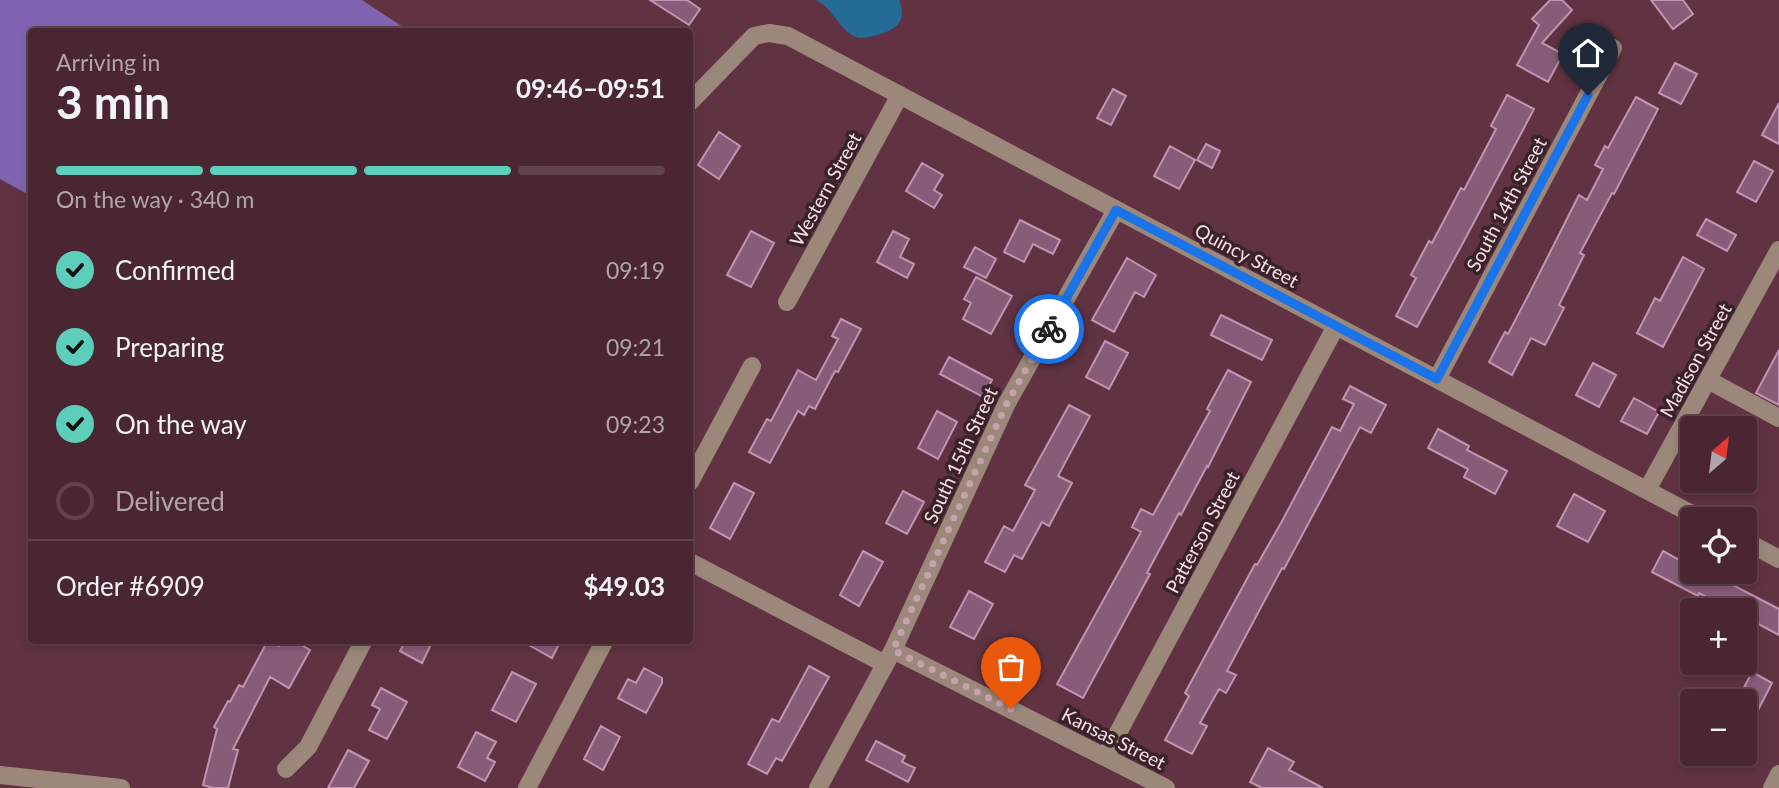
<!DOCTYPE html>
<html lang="en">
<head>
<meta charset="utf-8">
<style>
  :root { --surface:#492632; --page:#502e3a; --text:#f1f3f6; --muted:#b1a5ac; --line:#61434d; --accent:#5dceb9 }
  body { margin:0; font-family:Lato,sans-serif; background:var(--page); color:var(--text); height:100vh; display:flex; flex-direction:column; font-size:26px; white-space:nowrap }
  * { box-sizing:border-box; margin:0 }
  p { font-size:23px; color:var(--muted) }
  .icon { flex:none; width:38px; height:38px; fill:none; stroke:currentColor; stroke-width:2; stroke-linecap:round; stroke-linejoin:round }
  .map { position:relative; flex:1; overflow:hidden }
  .sheet { position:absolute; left:28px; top:28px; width:665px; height:616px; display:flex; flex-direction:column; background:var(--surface); border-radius:7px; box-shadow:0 4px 10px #0003,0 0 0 2px var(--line) }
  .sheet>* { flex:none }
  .needle { width:46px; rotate:28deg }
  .tools { position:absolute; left:1680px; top:416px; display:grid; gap:14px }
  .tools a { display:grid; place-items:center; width:77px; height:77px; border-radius:7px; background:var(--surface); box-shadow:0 4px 10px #0003,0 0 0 2px var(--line); font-size:35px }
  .pin { position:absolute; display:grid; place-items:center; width:60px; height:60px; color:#fff; margin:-72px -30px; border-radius:50% 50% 50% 0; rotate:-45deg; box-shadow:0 0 7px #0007 }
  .pin .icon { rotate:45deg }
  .courier { position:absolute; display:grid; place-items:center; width:70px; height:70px; margin:-35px; border:5px solid #1a73e8; border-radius:50%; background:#fff; color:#222; box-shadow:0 2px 9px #0007 }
  .head em { font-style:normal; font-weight:700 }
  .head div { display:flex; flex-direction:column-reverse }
  .head { display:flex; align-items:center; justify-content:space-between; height:119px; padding:0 28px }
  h1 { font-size:46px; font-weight:700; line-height:52px }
  .bar { display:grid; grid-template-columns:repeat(4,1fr); gap:10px 7px; align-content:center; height:84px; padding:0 28px }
  .bar i { height:9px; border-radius:5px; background:var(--line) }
  .bar .current { background:var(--accent) }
  .bar p { grid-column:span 4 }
  .line { display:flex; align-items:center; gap:18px; padding:0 28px; border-top:2px solid var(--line) }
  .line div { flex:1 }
  ol { padding:0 28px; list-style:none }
  li { display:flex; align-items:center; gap:21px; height:77px }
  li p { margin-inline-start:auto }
  li .icon { padding:7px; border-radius:50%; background:var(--accent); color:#111; stroke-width:4 }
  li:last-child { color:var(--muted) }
  li i { width:38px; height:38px; border:4px solid var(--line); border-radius:50% }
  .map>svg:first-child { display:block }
</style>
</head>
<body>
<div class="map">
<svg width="1779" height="788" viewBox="0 0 1779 788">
  <rect width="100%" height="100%" fill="#613342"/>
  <path fill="#8063b1" d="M0,0H362L409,31L32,32L31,196L0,179Z"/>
  <path fill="#246b96" d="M816,0H899C908,21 896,30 877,35C871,37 862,39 856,37C840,31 833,8 816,0Z"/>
  <path fill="#885c79" stroke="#c293b2" stroke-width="2" d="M650,0H687L700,9L689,25Z
    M1550,0H1562L1572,10L1542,43L1563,54L1548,82L1517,65L1539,25L1532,19Z
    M1651,0H1683L1693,14L1673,29Z
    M1675,63L1697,74L1681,104L1659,93Z
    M1113,89L1126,96L1111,125L1097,118Z
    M1507,95L1534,109L1464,241L1417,327L1396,316L1416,278L1411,275L1429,241L1432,243L1461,188L1464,190L1496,129L1491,126Z
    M1636,97L1658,109L1614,194L1612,193L1580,253L1584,255L1559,305L1564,308L1545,345L1531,338L1512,375L1489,362L1505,332L1508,334L1531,290L1579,195L1587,200L1603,169L1595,165L1605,146L1608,148Z
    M1779,103V144L1762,135Z
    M719,132L740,146L719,179L698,165Z
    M1206,144L1220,151L1212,168L1197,160Z
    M1170,146L1195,160L1179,189L1154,176Z
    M1754,161L1773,171L1756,202L1737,192Z
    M922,163L943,175L934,190L942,195L934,208L906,191Z
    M1706,219L1736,235L1727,251L1697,235Z
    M1020,220L1060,240L1053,254L1033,244L1024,262L1004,252Z
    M751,231L774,243L751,287L727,275Z
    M893,231L909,239L900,257L914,264L907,278L877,262Z
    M975,247L996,259L986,278L964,267Z
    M1683,257L1704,269L1663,347L1637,333L1655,298L1660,301Z
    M1127,258L1156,275L1144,297L1135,292L1114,332L1092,320Z
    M976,277L1012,296L991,334L963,319L971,303L964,299Z
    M1221,315L1272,340L1262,360L1211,335Z
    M841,319L861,329L838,372L835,371L815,409L809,406L804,415L798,411L770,463L749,452L767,419L771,421L798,370L816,380L838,339L832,336Z
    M1105,341L1128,353L1109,389L1086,377Z
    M1779,350V405L1756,393Z
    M949,357L992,380L983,397L940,374Z
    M1593,363L1616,375L1599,407L1576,395Z
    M1228,370L1251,382L1208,467L1207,466L1181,515L1179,513L1147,573L1150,574L1083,698L1057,684L1141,532L1132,527L1141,509L1153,515L1210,411L1207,409Z
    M1350,386L1386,405L1371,433L1360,427L1284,569L1282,568L1227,671L1236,675L1226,693L1219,689L1200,723L1207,726L1192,754L1165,740L1189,696L1185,693L1255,564L1257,565L1281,523L1332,427L1340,431L1354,404L1343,399Z
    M1634,398L1659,412L1647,434L1621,421Z
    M1069,405L1090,416L1058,476L1072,483L1049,526L1042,522L1022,559L1014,555L1005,572L985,562L1004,526L1013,531L1035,490L1025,485Z
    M937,411L957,422L938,459L918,448Z
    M1438,429L1469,446L1467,450L1507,471L1495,494L1464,477L1468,469L1428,448Z
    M734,483L754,493L730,539L710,528Z
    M903,491L924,502L907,534L886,523Z
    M1574,494L1605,511L1588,542L1557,526Z
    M863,551L883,562L859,606L840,595Z
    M1663,551L1692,567V572H1703L1728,585L1729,583L1779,609V635L1745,617V611H1732L1699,593L1698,596L1652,572Z
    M969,591L993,604L974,639L950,627Z
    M268,640L279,646L282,640H293L310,650L289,688L270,677L233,749L238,750L228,788H213L203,785L217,729L214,727L228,701L230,702L239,685L243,687Z
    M406,640H433L422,663L400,651Z
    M520,640H561L552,658Z
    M809,666L829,677L782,761L776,758L767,774L748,764L772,719L779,722Z
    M644,668L662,678V683L646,713L618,698L628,679L636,683Z
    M512,672L536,684L516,722L492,710Z
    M1752,672L1772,683L1757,712L1745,705V702L1737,701Z
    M381,688L407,702L387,739L369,730L380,709L372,705Z
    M601,726L620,737L603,770L584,759Z
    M476,732L496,742L487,758L495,762L485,781L458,767Z
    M876,741L905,756L902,762L915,768L908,782L866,760Z
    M1268,748L1294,762L1289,770L1323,788H1262L1250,782Z
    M348,750L369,761L354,788H328Z"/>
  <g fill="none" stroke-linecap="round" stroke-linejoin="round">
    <path stroke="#9b887a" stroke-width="18" d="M690,102L754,36L769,33L788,36L1703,520
      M787,302L900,95
      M1437,379L1613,48
      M1708,380L1779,418
      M690,482L752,366
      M1647,490L1779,250
      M1745,541L1779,559
      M690,562L885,664
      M893,650L1166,788
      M1105,757L1336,326
      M286,769L308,747L364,640
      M0,775L121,788
      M527,788L605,640
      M818,788L893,650L1007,403L1116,210
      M1772,788L1779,774"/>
  </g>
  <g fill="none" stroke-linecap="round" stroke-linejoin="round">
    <path stroke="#c6a2ad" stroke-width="7" stroke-dasharray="0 12.6" d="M1011,709L893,650L1007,403L1049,329"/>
    <path stroke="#1a73e8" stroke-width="9" d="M1049,329L1116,210L1437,379L1588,95"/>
  </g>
  <g text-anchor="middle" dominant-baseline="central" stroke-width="7" stroke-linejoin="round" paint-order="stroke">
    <g font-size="19" fill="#fcdee6" stroke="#39232a">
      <text transform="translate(825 189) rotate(-61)">Western Street</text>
      <text transform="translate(1506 204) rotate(-62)">South 14th Street</text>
      <text transform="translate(1247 255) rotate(28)">Quincy Street</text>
      <text transform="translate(1695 360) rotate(-61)">Madison Street</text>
      <text transform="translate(960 455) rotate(-65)">South 15th Street</text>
      <text transform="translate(1202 532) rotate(-62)">Patterson Street</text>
      <text transform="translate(1114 738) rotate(27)">Kansas Street</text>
    </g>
  </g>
</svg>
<div class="tools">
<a><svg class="needle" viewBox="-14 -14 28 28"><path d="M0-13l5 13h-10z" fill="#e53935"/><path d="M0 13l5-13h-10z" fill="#b1a5ac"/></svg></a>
<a><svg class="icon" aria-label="locate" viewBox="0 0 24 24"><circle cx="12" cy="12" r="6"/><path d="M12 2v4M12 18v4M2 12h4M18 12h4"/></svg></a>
<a>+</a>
<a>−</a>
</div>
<div class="pin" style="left:1011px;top:709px;background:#ea580c"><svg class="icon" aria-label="bag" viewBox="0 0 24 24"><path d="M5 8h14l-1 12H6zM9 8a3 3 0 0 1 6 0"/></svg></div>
<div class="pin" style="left:1588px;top:95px;background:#1f2937"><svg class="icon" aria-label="home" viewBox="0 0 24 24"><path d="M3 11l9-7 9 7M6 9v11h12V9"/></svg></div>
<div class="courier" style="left:1049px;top:329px"><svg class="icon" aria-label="bike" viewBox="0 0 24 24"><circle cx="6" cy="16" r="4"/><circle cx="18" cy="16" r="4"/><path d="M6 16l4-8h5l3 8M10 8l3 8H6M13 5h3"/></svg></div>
<section class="sheet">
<div class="head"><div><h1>3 min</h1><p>Arriving in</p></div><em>09:46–09:51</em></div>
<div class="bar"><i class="current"></i><i class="current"></i><i class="current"></i><i></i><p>On the way · 340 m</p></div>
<ol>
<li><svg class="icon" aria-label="check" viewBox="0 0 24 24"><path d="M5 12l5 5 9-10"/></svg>Confirmed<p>09:19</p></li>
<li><svg class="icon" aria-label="check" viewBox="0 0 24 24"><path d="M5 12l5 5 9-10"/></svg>Preparing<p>09:21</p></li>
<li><svg class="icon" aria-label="check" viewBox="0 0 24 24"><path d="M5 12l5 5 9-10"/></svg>On the way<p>09:23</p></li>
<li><i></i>Delivered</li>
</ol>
<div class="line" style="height:91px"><div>Order #6909</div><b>$49.03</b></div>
</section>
</div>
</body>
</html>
